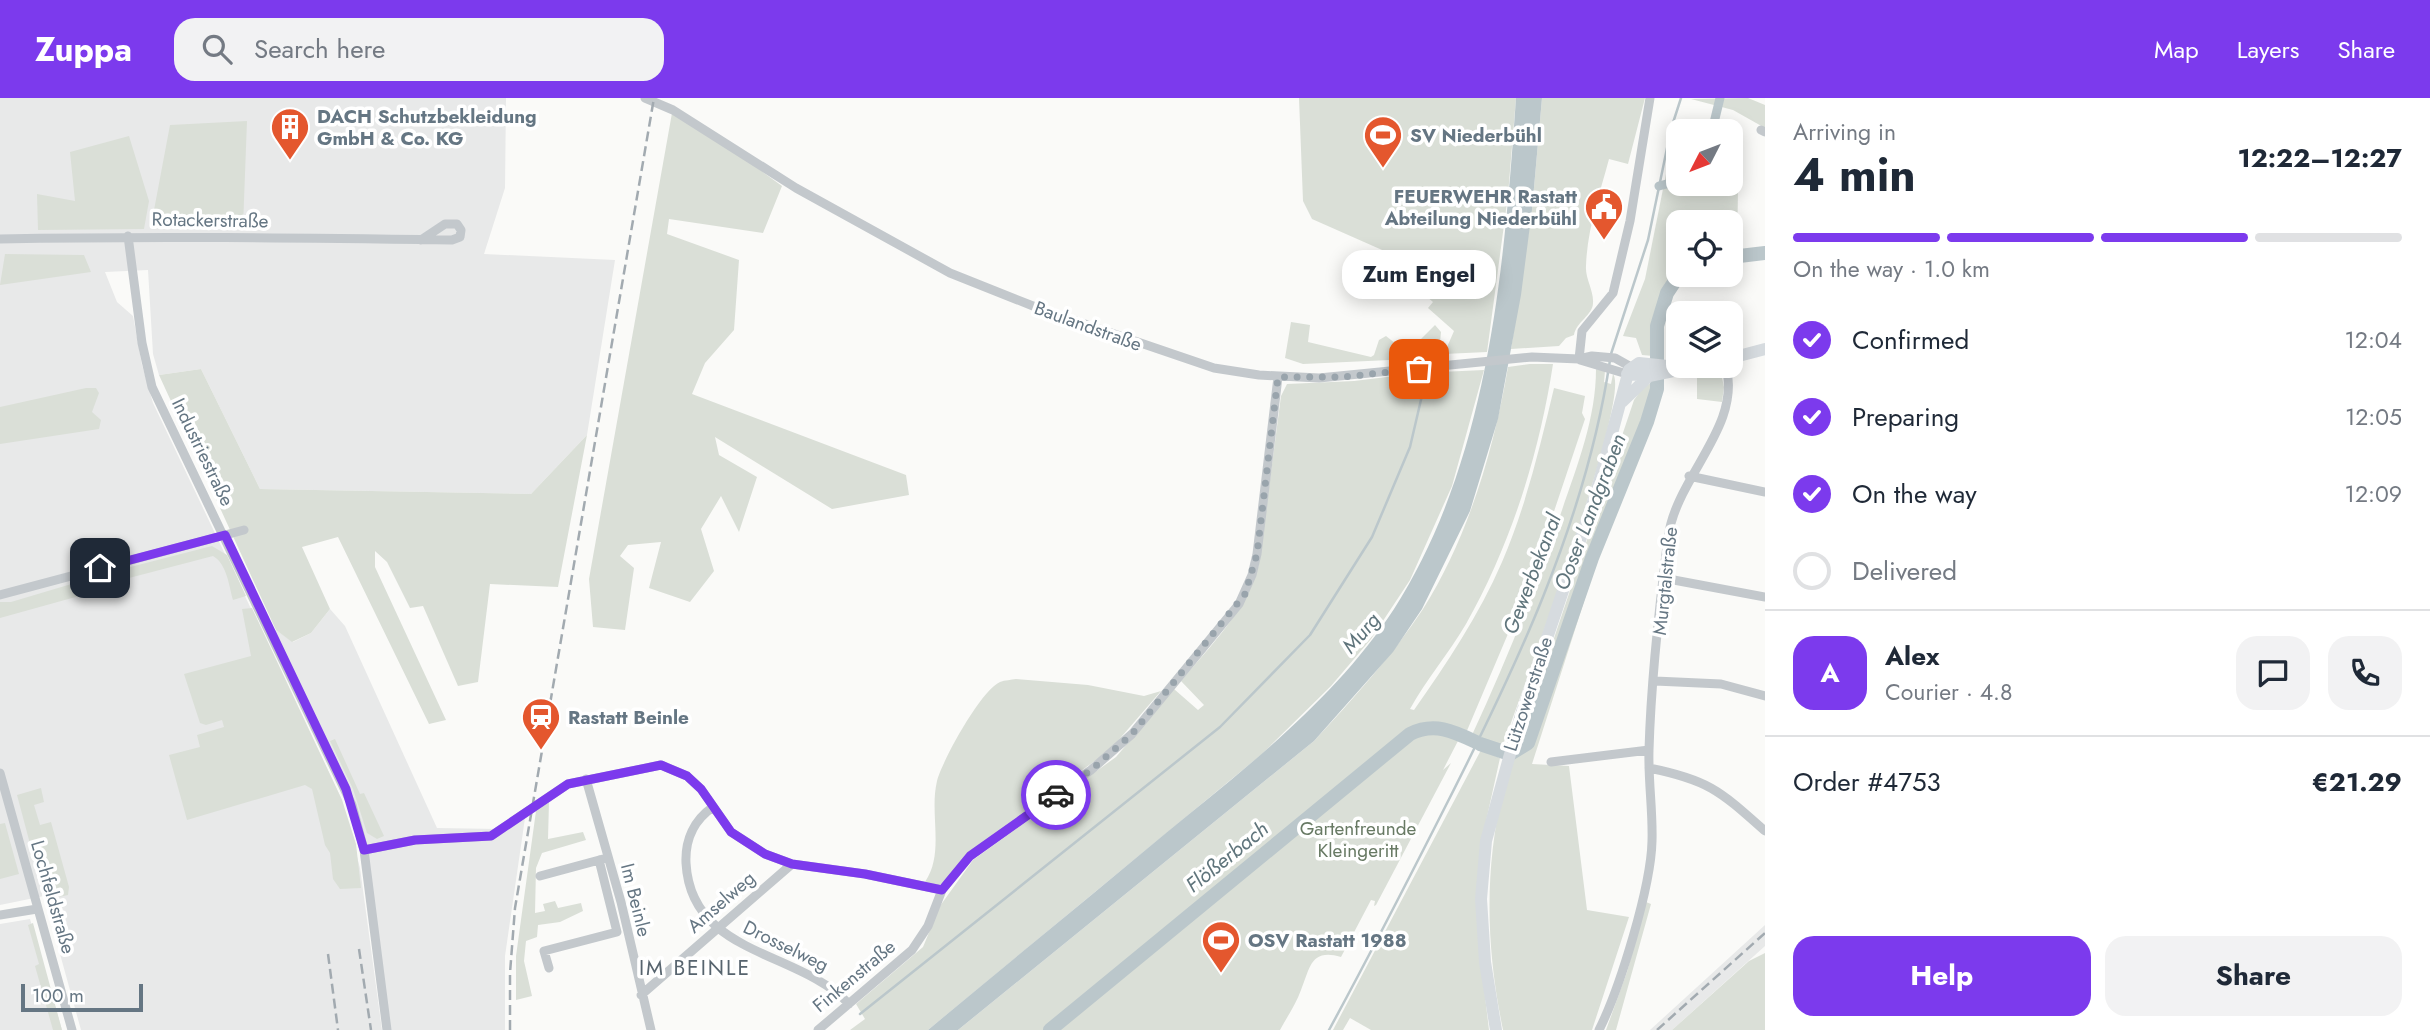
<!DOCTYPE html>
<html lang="en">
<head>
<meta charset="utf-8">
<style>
  :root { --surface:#fff; --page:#f2f2f3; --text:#1f2937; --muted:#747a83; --line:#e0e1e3; --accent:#7c3aed }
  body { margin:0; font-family:Jost,sans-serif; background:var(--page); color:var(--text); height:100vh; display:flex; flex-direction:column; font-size:26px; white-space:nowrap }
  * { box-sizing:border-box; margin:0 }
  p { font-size:23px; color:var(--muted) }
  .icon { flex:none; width:38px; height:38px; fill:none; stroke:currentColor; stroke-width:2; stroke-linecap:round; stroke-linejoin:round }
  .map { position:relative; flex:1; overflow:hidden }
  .panel { display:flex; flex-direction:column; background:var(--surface); width:665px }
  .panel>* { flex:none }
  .needle { width:46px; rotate:228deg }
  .tools { position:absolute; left:1666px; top:21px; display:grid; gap:14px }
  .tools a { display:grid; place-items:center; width:77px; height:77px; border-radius:14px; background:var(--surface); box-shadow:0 4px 18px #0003; font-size:35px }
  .scale { position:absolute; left:21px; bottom:18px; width:122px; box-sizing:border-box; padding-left:7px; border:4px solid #657683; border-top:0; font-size:19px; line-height:24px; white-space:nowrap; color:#657683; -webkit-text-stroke:5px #fff; paint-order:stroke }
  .pin { position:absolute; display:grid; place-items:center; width:60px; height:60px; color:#fff; margin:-30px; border-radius:14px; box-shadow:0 4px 10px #0006 }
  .courier { position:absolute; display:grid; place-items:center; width:70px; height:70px; margin:-35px; border:5px solid #7c3aed; border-radius:50%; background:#fff; color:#222; box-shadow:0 2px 9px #0007 }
  .bubble { position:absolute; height:49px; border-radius:21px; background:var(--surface); box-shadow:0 4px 18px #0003; font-size:23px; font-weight:700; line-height:49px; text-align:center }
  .summary em { font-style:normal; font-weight:700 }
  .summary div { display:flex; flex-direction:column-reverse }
  .summary { display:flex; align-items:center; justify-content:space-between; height:119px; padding:0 28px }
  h1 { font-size:46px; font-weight:700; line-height:52px }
  .bar { display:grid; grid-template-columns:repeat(4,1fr); gap:10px 7px; align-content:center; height:84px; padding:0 28px }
  .bar i { height:9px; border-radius:5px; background:var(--line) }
  .bar .active { background:var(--accent) }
  .bar p { grid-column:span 4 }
  .line { display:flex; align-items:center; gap:18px; padding:0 28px; border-top:2px solid var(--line) }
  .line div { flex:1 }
  .round { display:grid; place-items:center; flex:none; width:74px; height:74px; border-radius:21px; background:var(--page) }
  ol { padding:0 28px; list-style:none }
  li { display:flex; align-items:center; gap:21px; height:77px }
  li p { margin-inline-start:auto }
  li .icon { padding:7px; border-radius:50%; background:var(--accent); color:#fff; stroke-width:4 }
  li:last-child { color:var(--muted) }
  li i { width:38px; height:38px; border:4px solid var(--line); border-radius:50% }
  .action { display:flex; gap:14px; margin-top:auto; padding:14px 28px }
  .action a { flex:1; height:80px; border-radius:21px; background:var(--accent); color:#fff; font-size:28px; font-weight:700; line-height:80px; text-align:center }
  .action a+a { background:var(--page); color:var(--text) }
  header { display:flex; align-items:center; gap:42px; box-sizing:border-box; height:98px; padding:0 35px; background:var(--accent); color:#fff }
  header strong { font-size:33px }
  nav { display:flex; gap:38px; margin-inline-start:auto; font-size:24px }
  .search { width:490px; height:63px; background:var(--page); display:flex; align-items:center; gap:18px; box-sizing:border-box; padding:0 24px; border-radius:21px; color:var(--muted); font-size:26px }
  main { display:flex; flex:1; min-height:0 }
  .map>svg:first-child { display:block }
</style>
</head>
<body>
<header>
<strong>Zuppa</strong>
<div class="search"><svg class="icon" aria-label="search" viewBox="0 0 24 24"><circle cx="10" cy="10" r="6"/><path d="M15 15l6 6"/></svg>Search here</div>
<nav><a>Map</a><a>Layers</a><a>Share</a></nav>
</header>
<main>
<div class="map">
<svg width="1765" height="932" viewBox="0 0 1765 932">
  <rect width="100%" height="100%" fill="#fafaf8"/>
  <path fill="#e8e9e9" d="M0,0H506L505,90L484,156L615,162L587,337L531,396L260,391L201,271L159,277L153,256L148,172L105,174L117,204L133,218L142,267L153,305L342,702L360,770L382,932H81L44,798L0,807Z
    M330,511L345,528L437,730L499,731L525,720L505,858V932H390L355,706L271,534L276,532L293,544L311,535Z
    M30,821L62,932H0V826Z
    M1765,827V848L1672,932H1650Z"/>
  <path fill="#dadfd7" d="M1299,0H1516L1508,97L1487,254L1444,256L1454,233L1428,210L1433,204L1401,177L1407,163L1312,121L1303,103Z
    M1542,0H1645L1628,66L1609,61C1600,95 1587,132 1586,168C1585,180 1594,193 1593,205C1593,217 1576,224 1574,237L1566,240L1559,248L1511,251L1532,112Z
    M1748,0L1765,7V30L1733,12L1691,1Z
    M672,15L708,34L782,88L763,135L669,121L667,136L739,162L734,232L705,265L692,296L906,377L909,397L832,411L715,339L719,357L757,379L739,434L721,398L701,431L714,473L690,504L649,490L661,444L628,447L620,458L634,470L625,532L593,529L589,481Z
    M247,23L243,129L151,128L170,27Z
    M1674,36L1678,37V86H1731V82L1738,91L1737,154L1731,155V124H1678V172L1668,185L1655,221L1653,258L1642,257L1636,240L1623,238L1645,181Z
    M129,38L149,103L144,131L38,132L37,96L75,103L70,54Z
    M5,156L84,157L91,174L0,187Z
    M1291,224L1310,227L1308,244L1371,259L1374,257L1379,242L1386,238L1396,246L1402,241L1413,249L1435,227L1441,234L1440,245L1433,260L1303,266L1285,260Z
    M1530,266H1553C1539,357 1511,446 1466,526C1449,555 1426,582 1410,611L1414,612C1447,565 1479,517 1502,464C1526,408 1540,349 1554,290L1585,298L1582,315L1585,321L1532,479L1466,635C1440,626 1427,624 1402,638L1046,932H958L1314,643C1352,602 1392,558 1423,511C1468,440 1494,351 1508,269Z
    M201,271L260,391L531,396L587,337L558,489L490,486L478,584L458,588L423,508L410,510L387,464L375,453V469L446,622L429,626L338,439L302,449L330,511L311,535L292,544L276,532L159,277Z
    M1596,271L1605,273L1604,284L1611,286L1613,276C1632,298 1519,602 1503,647L1472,637C1506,564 1535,491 1561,415C1577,368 1596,321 1596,271Z
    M1484,272L1452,388L1410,482L1371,541L1331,588L1262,656L928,932H850L865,921L856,906L923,849L940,808L973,762L1116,659L1174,591L1198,612L1204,607L1181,583C1212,546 1246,513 1259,466L1281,298L1287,286L1354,283L1436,273L1438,285L1440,274Z
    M1721,275L1724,289L1722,304L1697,301V276Z
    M1662,281L1656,314L1604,441L1532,666L1569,668L1587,812L1629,819L1592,932H1503C1486,850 1484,773 1503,692L1634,302L1644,288Z
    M86,290H96L99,295L92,314L101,322L99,331L0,346V309Z
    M212,448L227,457L246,498L233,502C229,488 227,466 213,458L110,485L107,475Z
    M95,479L101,488L89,491L90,495L0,520V504H11Z
    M252,510L342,702L356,746L361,790L340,791L333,781L330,755L325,747L312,691L305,687L187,722L169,657L200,649L197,637L224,629L222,622L206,627L200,625L184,576L251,558L242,511Z
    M1016,581L1088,587L1144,598L1161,593L1110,652L974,750L946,784L939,787L925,784C945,755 929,716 937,683C942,663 981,592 1000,584C1005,582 1011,582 1016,581Z
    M1429,631L1460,639L1443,672L1451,665L1376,807L1374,808L1375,803L1371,802L1341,859C1310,850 1310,871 1301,892C1296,906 1287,919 1280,932H1054L1396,650Z
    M335,641L360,696L364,695L384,738L377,741L367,735L353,691L330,643Z
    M1481,652L1500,660L1481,746V864L1489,932H1371L1350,920L1343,932H1333Z
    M41,690L44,704L34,707L40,727L51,724L69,789L68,797L45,802L17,697Z
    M549,704L548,741L583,734L586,742L542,755L536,770L535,815L545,813L543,806L555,803L558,810L581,805L583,813L560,824L538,827L537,839L526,843L524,863L532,898L516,902V858L536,713Z
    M5,725L19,776L0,781V726Z
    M1646,804L1651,806L1616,932H1606L1627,874Z
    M33,825L62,932H53L35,868L39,866L28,827Z
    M1765,855V932H1672L1749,863Z"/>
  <path fill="#bbc7cb" d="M1516,0H1542L1532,112L1521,197L1498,321L1470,413L1422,511L1393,554L1314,643L958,932H928C1007,866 1087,801 1166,735C1247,669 1336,600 1394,511C1489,362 1504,171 1516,0Z"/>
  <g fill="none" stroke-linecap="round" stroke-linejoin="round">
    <path stroke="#bbc7cb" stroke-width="2.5" d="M1611,256L1648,142L1671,31L1681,0
      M1522,651H1524
      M860,916L1220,629L1310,537L1372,439L1410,349L1427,276
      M1329,932C1367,862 1403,792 1439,721C1513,576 1586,425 1610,262"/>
    <path stroke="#bbc7cb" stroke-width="9" d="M1712,33L1720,0
      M1659,88L1678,83"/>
    <path stroke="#bbc7cb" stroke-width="14" d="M1731,159L1765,155
      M1480,646L1510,656L1528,645L1592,460L1647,324L1657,291V228L1667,195L1679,177
      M1050,932L1410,636C1434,624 1453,633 1476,644"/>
    <path stroke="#c3c8cc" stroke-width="9" d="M645,0L673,12L796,90L950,175L1038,210L1214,270L1259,277L1319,280L1532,259L1579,261L1592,258L1615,260L1631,269
      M1761,32L1765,34
      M128,138L142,245L152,289L352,707L364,752L387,932
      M0,141C151,138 301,140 452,142L460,139L461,132L457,126H445L421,142
      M1579,261L1582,233L1613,195L1630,123L1650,0
      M1580,262L1627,276
      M1689,378L1765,394
      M1663,480L1765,499
      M0,497L244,432
      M1655,583L1721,586L1765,598
      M1551,664L1649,652
      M1649,670C1709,682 1720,693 1765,733
      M0,675L72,932
      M586,681L621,804L651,932
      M713,709C694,722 685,742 686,765C691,858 799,852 849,906
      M364,752L415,742L491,738L568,686L661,667L687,678L701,691L731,734L765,756L792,766L865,776L942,792
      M540,778L603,761
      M0,817L37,811
      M549,870L544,853L617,834L599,762
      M641,897L792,766
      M818,932L912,852L928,828L942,792L970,758L1091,672L1132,636L1239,506L1252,477L1257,456L1278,279
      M1599,932C1620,890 1651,789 1652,743C1653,713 1648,682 1649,652C1651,582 1659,510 1668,440C1676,378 1742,330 1726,268"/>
    <path stroke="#d6dbdf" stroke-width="12" d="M1731,260L1765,251
      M1627,276L1649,278L1698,268
      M1622,304L1649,278
      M1496,932L1485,864L1481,801L1486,743L1520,620L1596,395L1629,272L1639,265L1686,270"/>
    <path stroke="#a2aab0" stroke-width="2.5" stroke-dasharray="10 5" stroke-linecap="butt" d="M359,851L371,932
      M328,856L338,932
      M510,932V875L515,810L654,0
      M1657,932L1765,835"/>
  </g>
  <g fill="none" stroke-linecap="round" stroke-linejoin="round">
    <path stroke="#99a4ac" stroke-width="7" stroke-dasharray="0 12.6" d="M1056,697L1091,672L1132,636L1245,496L1257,456L1278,279H1342L1419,271"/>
    <path stroke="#7c3aed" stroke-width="9" d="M100,470L225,437L346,691L364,752L415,742L491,738L568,686L661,667L687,678L701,691L731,734L765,756L792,766L865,776L942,792L970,758L1056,697"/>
  </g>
  <defs>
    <g id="building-pin" transform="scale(2.0125)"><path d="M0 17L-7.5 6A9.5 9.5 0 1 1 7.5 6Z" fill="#e4572e" stroke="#fff"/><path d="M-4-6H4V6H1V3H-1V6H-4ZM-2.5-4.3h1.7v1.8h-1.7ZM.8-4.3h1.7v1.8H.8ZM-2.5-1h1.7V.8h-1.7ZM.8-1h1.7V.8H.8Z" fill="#fff"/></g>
    <g id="stadium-pin" transform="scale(2.0125)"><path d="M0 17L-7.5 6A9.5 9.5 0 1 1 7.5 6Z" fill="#e4572e" stroke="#fff"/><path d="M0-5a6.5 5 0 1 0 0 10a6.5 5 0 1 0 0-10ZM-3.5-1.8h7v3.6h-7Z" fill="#fff"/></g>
    <g id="civic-pin" transform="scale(2.0125)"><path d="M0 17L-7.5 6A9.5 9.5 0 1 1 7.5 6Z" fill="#e4572e" stroke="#fff"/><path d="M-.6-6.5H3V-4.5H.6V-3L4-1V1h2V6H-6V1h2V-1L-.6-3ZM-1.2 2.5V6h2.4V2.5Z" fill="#fff"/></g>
    <g id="station-pin" transform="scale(2.0125)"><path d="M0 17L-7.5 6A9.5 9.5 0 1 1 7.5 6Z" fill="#e4572e" stroke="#fff"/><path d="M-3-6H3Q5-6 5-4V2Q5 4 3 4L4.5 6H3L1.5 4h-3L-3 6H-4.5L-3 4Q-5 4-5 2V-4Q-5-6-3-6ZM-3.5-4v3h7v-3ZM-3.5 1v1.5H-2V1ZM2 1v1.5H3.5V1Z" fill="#fff"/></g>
  </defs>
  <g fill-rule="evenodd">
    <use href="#building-pin" x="290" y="29"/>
    <use href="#stadium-pin" x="1383" y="37"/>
    <use href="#civic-pin" x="1604" y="109"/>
    <use href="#station-pin" x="541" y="619"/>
    <use href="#stadium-pin" x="1221" y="842"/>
  </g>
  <g text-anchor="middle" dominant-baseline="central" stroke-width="7" stroke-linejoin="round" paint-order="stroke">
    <g font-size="19" font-weight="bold" fill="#657683" stroke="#fff" text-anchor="start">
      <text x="317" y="18">DACH Schutzbekleidung<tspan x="317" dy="22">GmbH &amp; Co. KG</tspan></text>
      <text x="1410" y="37">SV Niederbühl</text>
      <text x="1577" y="98" text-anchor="end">FEUERWEHR Rastatt<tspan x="1577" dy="22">Abteilung Niederbühl</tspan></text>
      <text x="568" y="619">Rastatt Beinle</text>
      <text x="1248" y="842">OSV Rastatt 1988</text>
    </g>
    <g font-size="19" fill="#657683" stroke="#fff">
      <text transform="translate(210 122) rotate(1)">Rotackerstraße</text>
      <text transform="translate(1088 228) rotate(20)">Baulandstraße</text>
      <text transform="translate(203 354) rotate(64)">Industriestraße</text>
      <text transform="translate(1665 483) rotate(-84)">Murgtalstraße</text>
      <text transform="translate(1528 596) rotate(-72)">Lützowerstraße</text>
      <text transform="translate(53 799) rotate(74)">Lochfeldstraße</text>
      <text transform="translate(636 802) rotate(76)">Im Beinle</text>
      <text transform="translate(721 804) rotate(-41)">Amselweg</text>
      <text transform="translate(786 848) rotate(26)">Drosselweg</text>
      <text transform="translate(854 878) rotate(-40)">Finkenstraße</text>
    </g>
    <g font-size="19" fill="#687a64" stroke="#fff">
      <text x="1358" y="730">Gartenfreunde<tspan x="1358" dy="22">Kleingeritt</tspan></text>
    </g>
    <g font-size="21" font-style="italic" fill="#60757c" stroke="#fff">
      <text transform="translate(1590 414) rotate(-69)">Ooser Landgraben</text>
      <text transform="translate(1532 476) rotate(-69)">Gewerbekanal</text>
      <text transform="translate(1361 535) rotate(-49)">Murg</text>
      <text transform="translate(1227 759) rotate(-39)">Flößerbach</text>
    </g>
    <g font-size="21" letter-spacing="2" fill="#57646e" stroke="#fff">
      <text x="695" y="870">IM BEINLE</text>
    </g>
  </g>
</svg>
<div class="tools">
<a><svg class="needle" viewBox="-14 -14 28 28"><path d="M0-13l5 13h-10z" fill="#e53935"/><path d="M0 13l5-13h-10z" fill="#747a83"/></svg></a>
<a><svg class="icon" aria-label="locate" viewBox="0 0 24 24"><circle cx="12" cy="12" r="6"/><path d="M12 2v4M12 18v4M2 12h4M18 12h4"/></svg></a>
<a><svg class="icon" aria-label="layers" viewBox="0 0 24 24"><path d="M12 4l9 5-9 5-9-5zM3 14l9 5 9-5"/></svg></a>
</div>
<div class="scale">100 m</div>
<div class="pin" style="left:1419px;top:271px;background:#ea580c"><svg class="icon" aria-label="bag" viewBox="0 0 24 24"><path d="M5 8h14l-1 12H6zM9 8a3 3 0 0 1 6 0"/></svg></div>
<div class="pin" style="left:100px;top:470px;background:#1f2937"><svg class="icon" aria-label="home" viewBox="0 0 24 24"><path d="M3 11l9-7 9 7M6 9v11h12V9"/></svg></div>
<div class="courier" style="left:1056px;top:697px"><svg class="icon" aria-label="car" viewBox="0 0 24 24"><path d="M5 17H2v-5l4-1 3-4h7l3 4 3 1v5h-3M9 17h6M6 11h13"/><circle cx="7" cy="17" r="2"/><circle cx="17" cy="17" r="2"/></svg></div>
<div class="bubble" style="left:1342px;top:152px;width:154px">Zum Engel</div>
</div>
<section class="panel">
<div class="summary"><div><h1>4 min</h1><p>Arriving in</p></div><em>12:22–12:27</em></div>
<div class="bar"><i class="active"></i><i class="active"></i><i class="active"></i><i></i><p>On the way · 1.0 km</p></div>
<ol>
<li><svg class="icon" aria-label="check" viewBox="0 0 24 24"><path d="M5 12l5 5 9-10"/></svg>Confirmed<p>12:04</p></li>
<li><svg class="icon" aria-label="check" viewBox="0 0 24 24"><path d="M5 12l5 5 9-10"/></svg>Preparing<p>12:05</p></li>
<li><svg class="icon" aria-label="check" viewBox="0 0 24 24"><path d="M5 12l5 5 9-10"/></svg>On the way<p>12:09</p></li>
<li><i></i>Delivered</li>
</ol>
<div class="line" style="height:126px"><b class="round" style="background:var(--accent);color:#fff">A</b><div><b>Alex</b><p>Courier · 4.8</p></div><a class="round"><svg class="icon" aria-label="chat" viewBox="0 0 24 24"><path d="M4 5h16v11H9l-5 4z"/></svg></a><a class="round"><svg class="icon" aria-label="phone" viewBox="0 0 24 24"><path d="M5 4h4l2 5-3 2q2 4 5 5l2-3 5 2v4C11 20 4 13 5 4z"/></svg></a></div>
<div class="line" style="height:91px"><div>Order #4753</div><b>€21.29</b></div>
<div class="action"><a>Help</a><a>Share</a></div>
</section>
</main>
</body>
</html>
